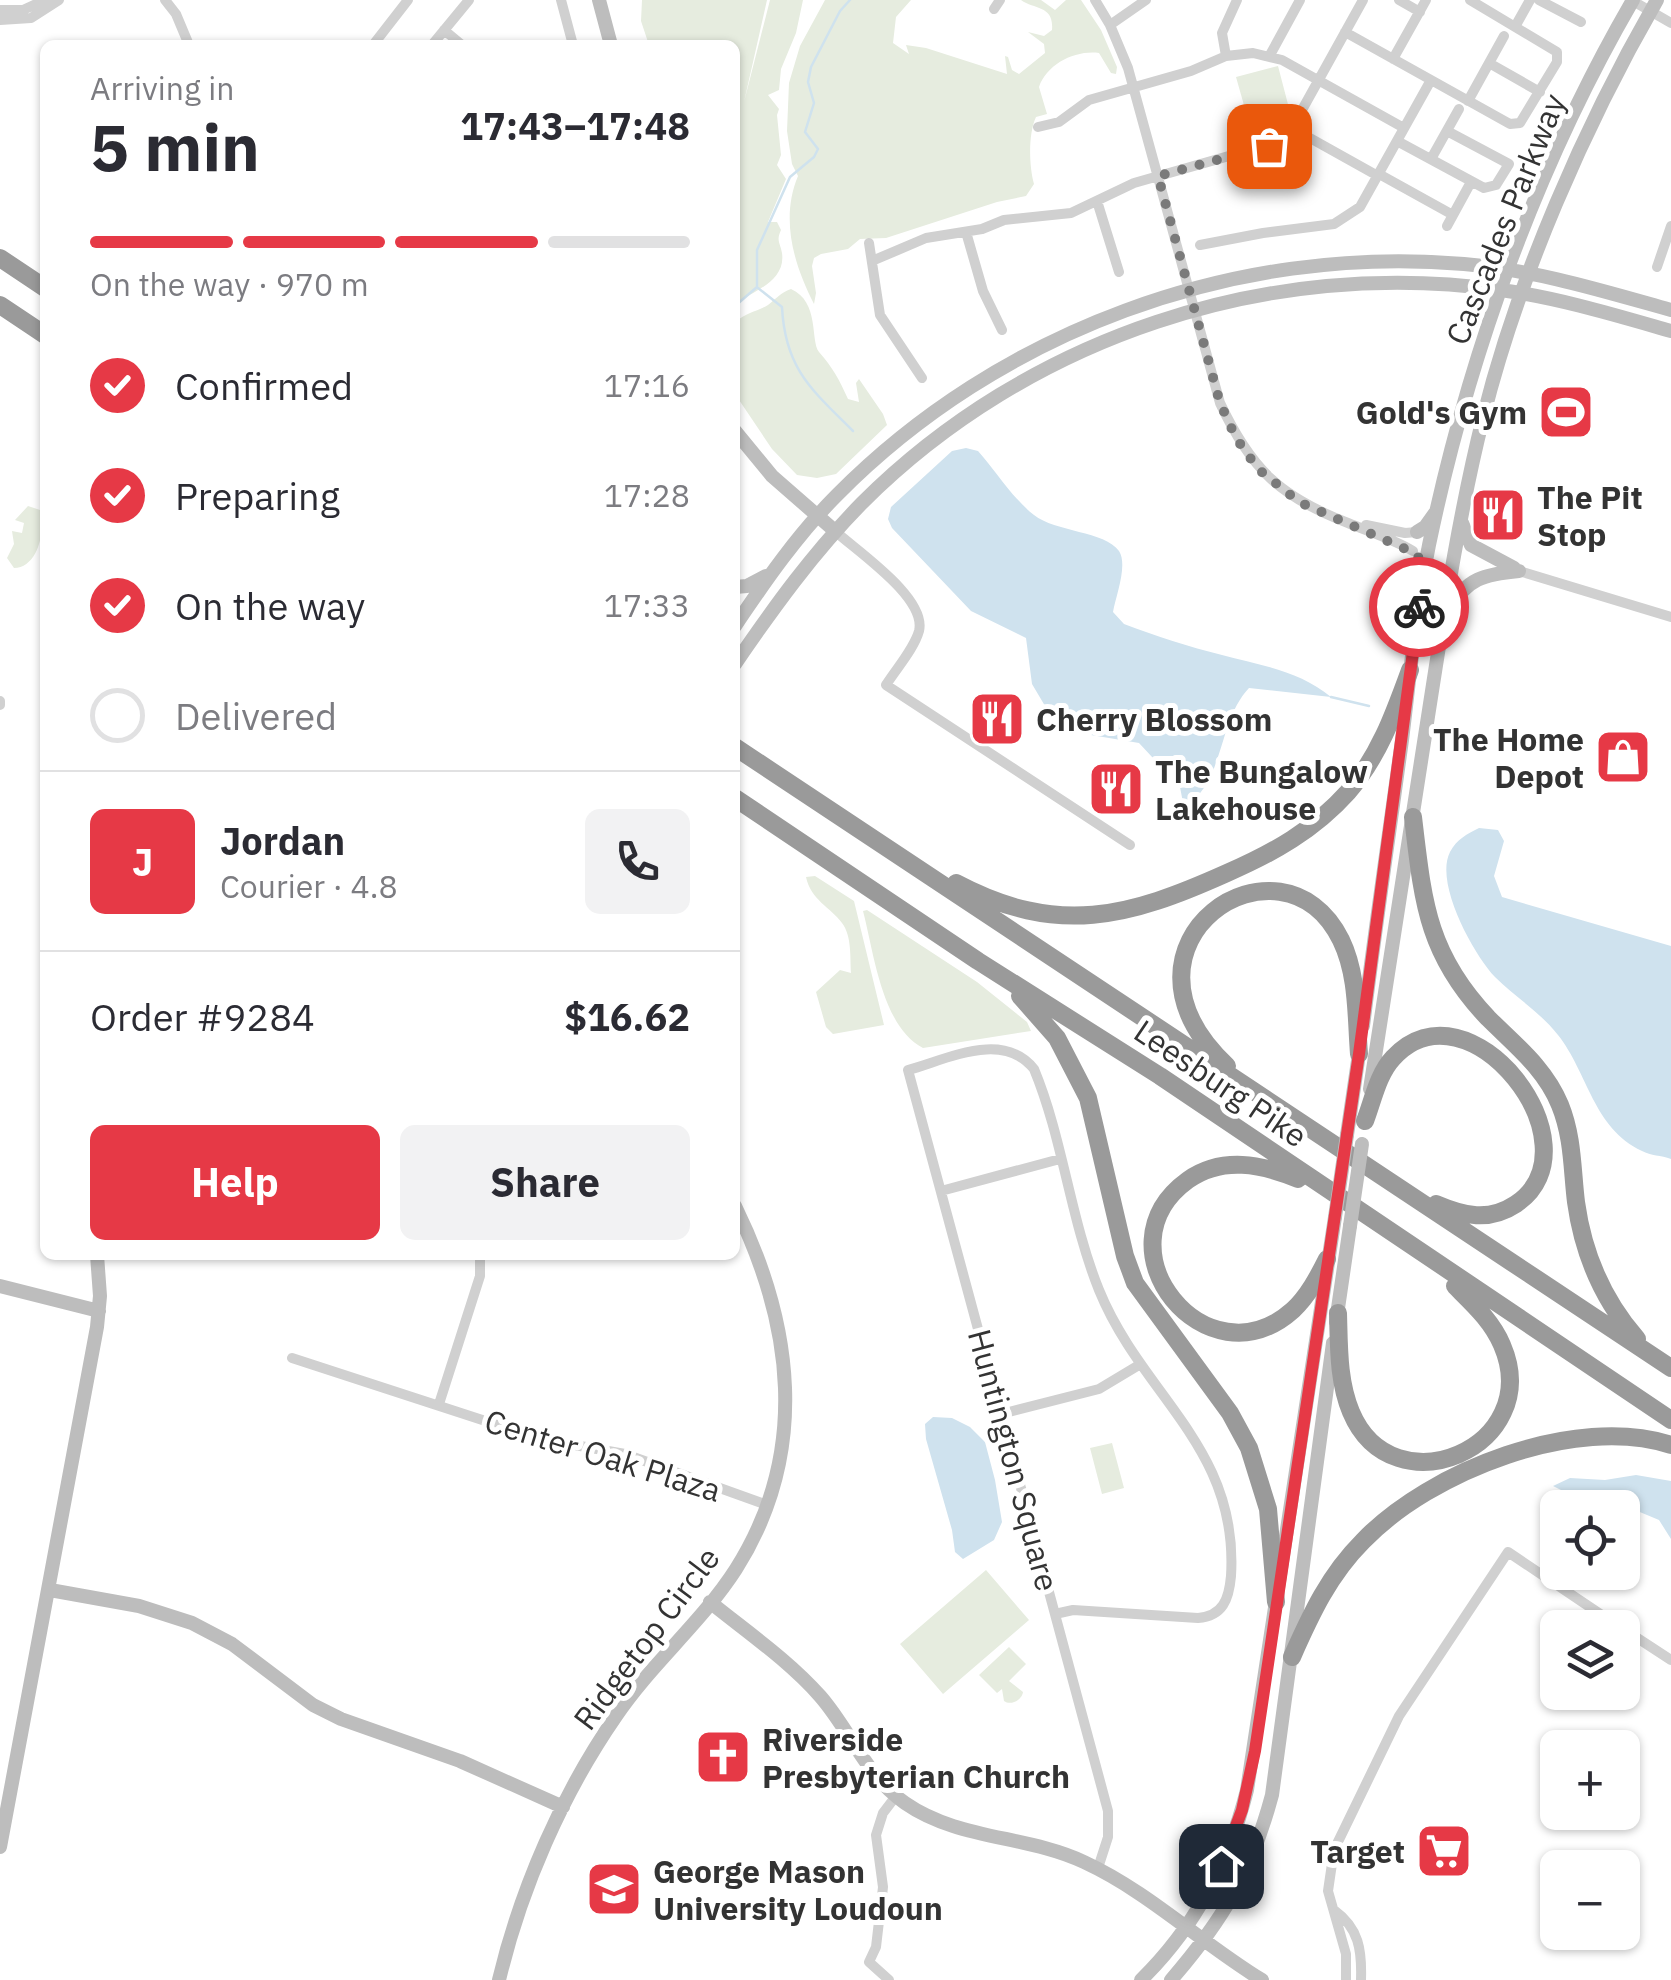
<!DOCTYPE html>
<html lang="en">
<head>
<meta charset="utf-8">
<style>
  :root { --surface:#fff; --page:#f2f2f3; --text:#2b2b33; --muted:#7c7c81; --line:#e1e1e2; --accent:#e63946 }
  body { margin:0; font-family:"IBM Plex Sans",sans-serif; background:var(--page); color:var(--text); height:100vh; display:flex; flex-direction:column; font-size:38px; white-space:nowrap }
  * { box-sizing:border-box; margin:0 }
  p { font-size:32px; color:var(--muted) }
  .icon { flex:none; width:55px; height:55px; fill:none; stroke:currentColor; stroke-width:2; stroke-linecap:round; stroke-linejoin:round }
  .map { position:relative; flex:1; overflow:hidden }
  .sheet { position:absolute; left:40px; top:40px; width:700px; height:1220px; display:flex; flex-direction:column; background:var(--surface); border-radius:15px; box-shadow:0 2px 8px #0004 }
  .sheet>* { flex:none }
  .buttons { position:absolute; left:1540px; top:1490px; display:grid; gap:20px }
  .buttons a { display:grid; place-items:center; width:100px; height:100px; border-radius:15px; background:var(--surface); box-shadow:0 2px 8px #0004; font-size:50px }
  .pin { position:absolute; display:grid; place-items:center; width:85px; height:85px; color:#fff; margin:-42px; border-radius:20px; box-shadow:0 5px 15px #0006 }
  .courier { position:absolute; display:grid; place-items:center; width:100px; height:100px; margin:-50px; border:8px solid #e63946; border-radius:50%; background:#fff; color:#222; box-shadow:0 2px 12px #0007 }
  .overview em { font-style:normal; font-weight:700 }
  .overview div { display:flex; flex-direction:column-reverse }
  .overview { display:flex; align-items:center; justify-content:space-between; height:170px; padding:0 50px }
  h1 { font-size:65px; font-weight:700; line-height:75px }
  .bar { display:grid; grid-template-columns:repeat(4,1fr); gap:15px 10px; align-content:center; height:120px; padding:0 50px }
  .bar i { height:12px; border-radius:8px; background:var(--line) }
  .bar .current { background:var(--accent) }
  .bar p { grid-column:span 4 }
  .line { display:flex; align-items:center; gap:25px; padding:0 50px; border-top:2px solid var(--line) }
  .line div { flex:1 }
  .round { display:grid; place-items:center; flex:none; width:105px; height:105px; border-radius:15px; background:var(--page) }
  ol { padding:0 50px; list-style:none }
  li { display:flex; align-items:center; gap:30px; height:110px }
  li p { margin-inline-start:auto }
  li .icon { padding:10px; border-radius:50%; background:var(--accent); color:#fff; stroke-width:4 }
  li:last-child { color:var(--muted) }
  li i { width:55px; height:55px; border:5px solid var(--line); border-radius:50% }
  .primary-button { display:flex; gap:20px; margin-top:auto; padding:20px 50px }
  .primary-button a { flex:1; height:115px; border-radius:15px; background:var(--accent); color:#fff; font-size:40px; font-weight:700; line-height:115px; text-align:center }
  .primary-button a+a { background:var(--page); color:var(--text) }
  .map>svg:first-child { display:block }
</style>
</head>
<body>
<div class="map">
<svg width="1671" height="1980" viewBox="0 0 1671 1980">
  <rect width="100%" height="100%" fill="#fff"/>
  <path fill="#e6ecdf" d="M642,0H767L744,102L770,0H803L796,33L781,69L779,90L768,95L779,109L777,115L781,155L777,165L786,179L768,222H777L781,230C776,241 780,242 782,253C786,281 754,291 736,303L735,45H649L641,21Z
    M825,0H911L896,17L893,43L909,54L906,45L926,48L1007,74L1005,56L1008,57L1012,70L1019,74L1045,53L1044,44L1028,32L1044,36L1052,30C1054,5 1035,10 1021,0H1041L1055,10L1066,0H1081L1101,30L1117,67L1116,74L1111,73L1099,53C1075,50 1047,64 1039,87L1047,114L1036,117C1028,134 1029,166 1034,184L1026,196L997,202L886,238L860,239L848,249L821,254L814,258L812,266L816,293L814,304C794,265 780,219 798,176L792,164L787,131L789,83L800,46Z
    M1278,66L1290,112L1249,123L1236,77Z
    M791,289C820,302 810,340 819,352C833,368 839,379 848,399L859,402L856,383L859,379L883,414L887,425L836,474L817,478L797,475L772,449L735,394V322C747,312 758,311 768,305C777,298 780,293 791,289Z
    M28,506L40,510C46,530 38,568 14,568L7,558L14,544L12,531L22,533L24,523L15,520Z
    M815,876L854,901L884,1025L833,1034L826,1027L816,992L840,970L851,973C850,958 852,936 842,923C830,907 811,900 806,877Z
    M867,910L977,982L1027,1022L1031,1031L923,1048C882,1027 874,953 863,911Z
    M1112,1443L1124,1488L1102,1494L1090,1448Z
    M986,1570L1029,1620L943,1694L900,1644Z
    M1009,1647L1026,1664L1009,1681L1023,1692C1022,1700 1011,1706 1004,1701L1002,1689L997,1693L979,1675Z"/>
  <path fill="#cfe2ee" d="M966,448L978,451C996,471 1013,499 1034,515C1055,532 1105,531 1119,551C1128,565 1116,595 1113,612L1124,624C1156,636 1189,647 1222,655C1260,665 1300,671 1331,697L1249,688C1217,722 1226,780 1184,808L1180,787L1139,743L1085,734L1048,711L1032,684L1026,638L971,611L892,528L888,519L891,507L952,451Z
    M1479,828L1498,830L1504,841L1494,876L1502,897L1671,946V1159C1661,1155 1651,1156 1642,1151C1593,1128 1588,1073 1558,1035C1540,1012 1515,997 1495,977C1474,955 1434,883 1450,852C1457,839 1467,834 1479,828Z
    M933,1417L952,1418L970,1427L985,1442L995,1480L1002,1522L994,1540L963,1559L955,1552L952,1530L926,1439L925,1424Z
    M1636,1475L1671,1481V1539L1659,1520L1587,1490H1561L1553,1486L1570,1478L1605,1480Z"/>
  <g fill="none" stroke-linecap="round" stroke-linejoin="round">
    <path stroke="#cfe2ee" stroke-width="2.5" d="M758,288L782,307C785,369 812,390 853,431
      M735,306L757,287V250L790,177L814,157L818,149L805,132L814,103L808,82L811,67L840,11L850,0
      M1331,697L1369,706"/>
    <path stroke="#d0d0d0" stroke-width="10" d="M165,0L176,14L189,45
      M561,0L573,45
      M1095,0L1110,25L1128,68L1220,403C1251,469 1280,497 1348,523C1370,532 1393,539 1413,551
      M1399,0L1420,12
      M1539,0L1581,22
      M1631,0L1671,23
      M994,9L1000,0
      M0,10H23L45,0
      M0,20L31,18L59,0
      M1110,25L1146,0
      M1516,25L1530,0
      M444,30L462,45
      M1345,32L1510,124L1520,123L1557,62V52L1470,0
      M373,45L408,0
      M432,45L469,0
      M1270,55L1300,0
      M1226,56L1222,33L1237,0
      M1393,59L1426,0
      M1489,63L1540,92
      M1468,101L1504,36
      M1038,127L1059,122L1089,100L1191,71L1226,56L1253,53L1282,60L1404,128
      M1292,128L1378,176
      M1397,141L1484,188L1496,185L1509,164L1447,131
      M1431,159L1459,109
      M1379,174L1453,215
      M1097,201L1119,272
      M1447,226L1471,182
      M966,232L983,291L1002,330
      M869,243L880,315L922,378
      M1200,245L1263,233L1334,224L1360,207L1431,80
      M872,261L926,238L982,229L1004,220L1071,213L1134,183L1278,142L1292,128L1363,0
      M1657,267L1671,226
      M1366,525L1405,533L1417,532
      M835,531C858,552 927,598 919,631C914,649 896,669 886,685L1130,845
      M1519,571L1671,617
      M0,701V705
      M941,1191L1060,1159
      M292,1358L541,1439L625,1454L767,1505
      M439,1404L480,1276V1255
      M1001,1414L1099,1389L1139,1365
      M1055,1614L1073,1610L1198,1618C1223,1616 1229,1599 1231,1576C1239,1447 1142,1396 1099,1290C1070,1218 1063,1139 1034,1069C1003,1030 948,1059 908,1070L1035,1540L1108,1811V1837L1098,1868
      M1622,1628L1671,1660
      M1334,1910C1359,1928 1362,1950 1361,1980
      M889,1980L869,1962L876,1947L883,1887L876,1835L883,1813L896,1796
      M1346,1980V1954L1328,1891L1334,1850L1399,1716L1508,1552L1621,1628"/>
    <path stroke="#bdbdbd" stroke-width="14" d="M599,0L611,45
      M735,431L772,476L835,531
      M1462,523L1471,545L1514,568
      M1417,532L1425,527L1435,513
      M735,587L747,586L766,576
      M1450,610C1465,578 1486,574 1519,571
      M735,626C766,580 798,534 837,495C999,331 1235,244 1464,264C1535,270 1603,291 1671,310
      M735,664C774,607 813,553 862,503C1028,337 1269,257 1501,290C1559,298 1615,315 1671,331
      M1363,1026C1375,930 1389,835 1402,740C1410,675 1416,610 1429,545C1468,357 1536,167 1633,0
      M1370,1089C1390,967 1409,845 1427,723C1443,621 1458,518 1483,418C1518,278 1585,125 1657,0
      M1347,1135L1360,1047
      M0,1286L99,1311
      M1336,1322L1350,1226
      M50,1590L139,1606L192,1623L232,1644L313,1705L341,1719L460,1761L563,1807
      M710,1602C747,1632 788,1660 820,1696C850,1730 866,1776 905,1803C958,1840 1027,1835 1084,1862C1149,1892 1201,1943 1262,1980
      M0,1847L97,1327L100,1296L97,1255
      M499,1980C521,1888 562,1794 616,1716C651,1664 702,1622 736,1569C810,1452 793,1324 735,1206
      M1141,1980C1194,1928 1229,1862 1247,1790L1335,1217
      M1171,1980C1223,1920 1251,1873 1272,1795L1333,1343"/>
    <path stroke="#9a9a9a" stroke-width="18" d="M0,258L45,288
      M0,305L45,335
      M735,747L1671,1368
      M735,798L978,961L1160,1076L1671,1420
      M1413,817C1423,902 1427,954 1488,1018C1515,1045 1545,1068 1560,1105C1573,1137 1572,1169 1576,1202C1583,1253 1603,1300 1637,1339
      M956,883C1058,937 1129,917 1227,873C1273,853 1314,830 1348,792C1379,756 1394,714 1410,670
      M1020,996L1057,1038L1088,1098L1125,1256L1135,1283L1230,1413L1249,1448L1268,1509L1276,1602
      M1227,1066C1096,943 1282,820 1341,940C1358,975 1356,1016 1359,1054
      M1365,1121C1373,1100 1378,1074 1393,1058C1468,975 1602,1146 1516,1204C1489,1222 1464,1216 1436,1204
      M1298,1179C1262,1164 1222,1156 1188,1180C1094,1248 1207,1387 1293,1310C1308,1296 1318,1277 1327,1259
      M1338,1313C1339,1346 1338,1381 1351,1412C1393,1512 1546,1447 1502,1345C1492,1321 1473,1304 1455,1286
      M1292,1657C1311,1614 1329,1575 1363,1541C1430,1471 1576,1414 1671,1445"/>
    <path stroke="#bdbdbd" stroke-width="14" d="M1335,1217L1347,1135
      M1350,1226L1362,1144"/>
  </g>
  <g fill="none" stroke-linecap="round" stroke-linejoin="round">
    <path stroke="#7a7a7a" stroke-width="10" stroke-dasharray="0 18" d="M1269,146L1158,176L1220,403L1236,438L1258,469L1299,502L1417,554L1424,572L1419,607"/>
    <path stroke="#e63946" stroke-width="12" d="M1221,1866L1242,1810L1255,1751L1359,1054L1419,607"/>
  </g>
  <defs>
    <g id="stadium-square" transform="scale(2.875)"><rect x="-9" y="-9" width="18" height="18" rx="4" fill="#e63946" stroke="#fff"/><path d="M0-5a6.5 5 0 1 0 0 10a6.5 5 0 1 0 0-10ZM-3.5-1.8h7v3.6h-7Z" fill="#fff"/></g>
    <g id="restaurant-square" transform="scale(2.875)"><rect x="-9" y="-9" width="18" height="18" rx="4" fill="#e63946" stroke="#fff"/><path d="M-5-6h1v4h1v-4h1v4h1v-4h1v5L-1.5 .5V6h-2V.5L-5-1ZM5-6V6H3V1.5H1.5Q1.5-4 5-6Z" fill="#fff"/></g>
    <g id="shop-square" transform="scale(2.875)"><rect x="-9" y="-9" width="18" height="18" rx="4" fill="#e63946" stroke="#fff"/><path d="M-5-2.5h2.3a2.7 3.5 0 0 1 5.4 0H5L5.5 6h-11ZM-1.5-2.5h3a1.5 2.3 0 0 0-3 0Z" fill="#fff"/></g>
    <g id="church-square" transform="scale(2.875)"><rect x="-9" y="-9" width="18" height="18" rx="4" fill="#e63946" stroke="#fff"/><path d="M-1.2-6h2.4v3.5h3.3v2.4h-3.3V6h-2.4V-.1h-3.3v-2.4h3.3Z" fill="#fff"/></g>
    <g id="supermarket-square" transform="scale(2.875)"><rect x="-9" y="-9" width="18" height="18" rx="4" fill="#e63946" stroke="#fff"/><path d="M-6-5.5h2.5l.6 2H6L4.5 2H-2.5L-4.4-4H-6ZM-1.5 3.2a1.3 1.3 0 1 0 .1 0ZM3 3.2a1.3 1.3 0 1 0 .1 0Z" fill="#fff"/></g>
    <g id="university-square" transform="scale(2.875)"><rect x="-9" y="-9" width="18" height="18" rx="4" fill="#e63946" stroke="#fff"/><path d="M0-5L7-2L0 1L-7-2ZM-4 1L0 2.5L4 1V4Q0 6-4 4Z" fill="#fff"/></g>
  </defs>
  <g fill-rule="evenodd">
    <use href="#stadium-square" x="1566" y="412"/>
    <use href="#restaurant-square" x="1498" y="515"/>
    <use href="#restaurant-square" x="997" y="719"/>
    <use href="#shop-square" x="1623" y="757"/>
    <use href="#restaurant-square" x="1116" y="789"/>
    <use href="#church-square" x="723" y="1757"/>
    <use href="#supermarket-square" x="1444" y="1851"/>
    <use href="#university-square" x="614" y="1889"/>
  </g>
  <g text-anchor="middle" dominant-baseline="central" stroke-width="10" stroke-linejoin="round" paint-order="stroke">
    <g font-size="32" fill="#333" stroke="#fff">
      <text transform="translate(1505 219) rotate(-68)">Cascades Parkway</text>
      <text transform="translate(1221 1083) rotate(34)">Leesburg Pike</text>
      <text transform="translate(603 1455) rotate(17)">Center Oak Plaza</text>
      <text transform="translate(1014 1460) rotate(75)">Huntington Square</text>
      <text transform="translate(646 1638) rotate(-53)">Ridgetop Circle</text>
    </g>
    <g font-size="32" font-weight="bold" fill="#333" stroke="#fff" text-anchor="start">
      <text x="1527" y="412" text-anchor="end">Gold's Gym</text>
      <text x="1537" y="497">The Pit<tspan x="1537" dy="37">Stop</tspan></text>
      <text x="1036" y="719">Cherry Blossom</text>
      <text x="1584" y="739" text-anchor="end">The Home<tspan x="1584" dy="37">Depot</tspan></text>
      <text x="1155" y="771">The Bungalow<tspan x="1155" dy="37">Lakehouse</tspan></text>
      <text x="762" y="1739">Riverside<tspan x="762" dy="37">Presbyterian Church</tspan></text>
      <text x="1405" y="1851" text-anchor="end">Target</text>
      <text x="653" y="1871">George Mason<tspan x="653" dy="37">University Loudoun</tspan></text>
    </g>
  </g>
</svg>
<div class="buttons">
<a><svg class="icon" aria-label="locate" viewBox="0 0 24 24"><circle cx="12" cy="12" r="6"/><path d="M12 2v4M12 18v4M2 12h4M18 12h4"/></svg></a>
<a><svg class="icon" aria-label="layers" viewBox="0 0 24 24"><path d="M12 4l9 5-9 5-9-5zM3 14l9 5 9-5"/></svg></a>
<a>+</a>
<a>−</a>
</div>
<div class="pin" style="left:1269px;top:146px;background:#ea580c"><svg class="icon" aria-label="bag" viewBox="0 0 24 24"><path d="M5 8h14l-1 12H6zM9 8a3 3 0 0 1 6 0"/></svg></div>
<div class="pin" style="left:1221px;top:1866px;background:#1f2937"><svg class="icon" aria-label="home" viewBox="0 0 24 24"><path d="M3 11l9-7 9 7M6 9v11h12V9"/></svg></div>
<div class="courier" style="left:1419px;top:607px"><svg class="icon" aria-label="bike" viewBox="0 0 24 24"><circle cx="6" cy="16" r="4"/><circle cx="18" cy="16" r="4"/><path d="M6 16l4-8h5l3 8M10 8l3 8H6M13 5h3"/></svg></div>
<section class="sheet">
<div class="overview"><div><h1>5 min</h1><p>Arriving in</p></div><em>17:43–17:48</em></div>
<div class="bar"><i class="current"></i><i class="current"></i><i class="current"></i><i></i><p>On the way · 970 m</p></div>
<ol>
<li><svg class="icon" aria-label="check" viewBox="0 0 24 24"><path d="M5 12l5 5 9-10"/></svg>Confirmed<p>17:16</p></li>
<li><svg class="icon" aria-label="check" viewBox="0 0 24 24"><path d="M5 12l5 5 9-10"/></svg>Preparing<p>17:28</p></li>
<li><svg class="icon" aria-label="check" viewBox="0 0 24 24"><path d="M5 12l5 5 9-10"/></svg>On the way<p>17:33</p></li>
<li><i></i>Delivered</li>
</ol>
<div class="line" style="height:180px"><b class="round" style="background:var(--accent);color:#fff">J</b><div><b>Jordan</b><p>Courier · 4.8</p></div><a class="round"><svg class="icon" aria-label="phone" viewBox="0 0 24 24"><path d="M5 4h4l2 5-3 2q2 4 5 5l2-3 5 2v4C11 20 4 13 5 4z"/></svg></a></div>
<div class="line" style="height:130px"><div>Order #9284</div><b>$16.62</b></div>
<div class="primary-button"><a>Help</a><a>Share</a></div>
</section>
</div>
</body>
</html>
